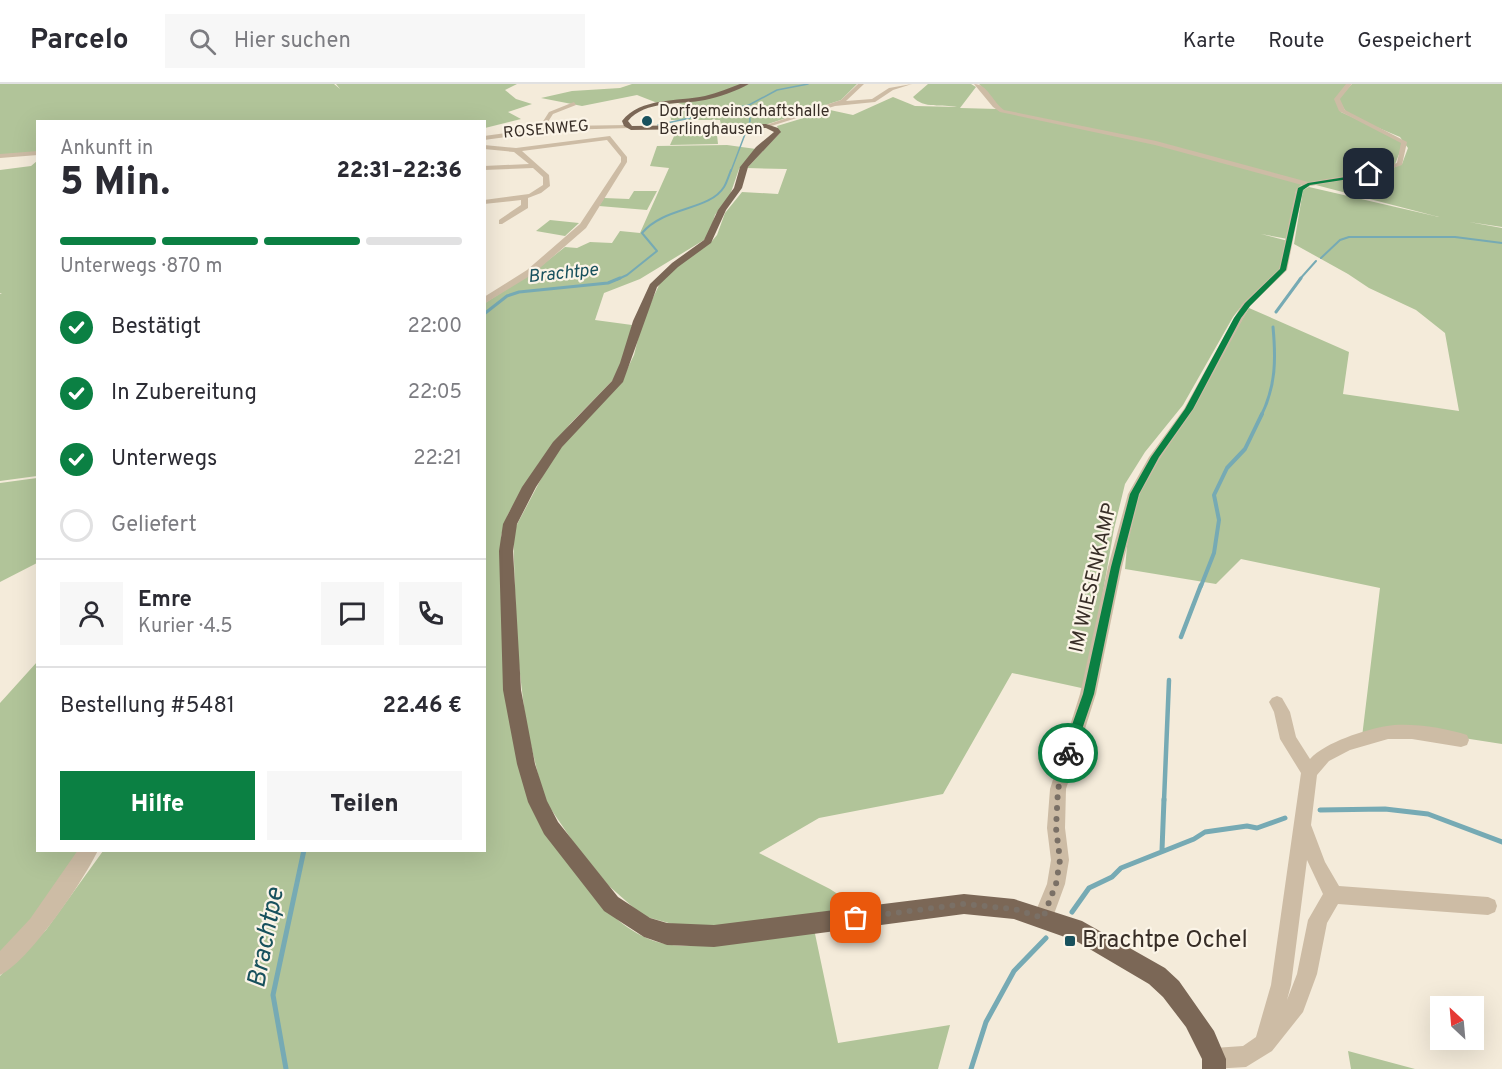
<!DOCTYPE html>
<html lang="de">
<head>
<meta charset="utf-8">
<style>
  :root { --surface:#fff; --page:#f7f7f7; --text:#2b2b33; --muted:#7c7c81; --line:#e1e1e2; --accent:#0b8043 }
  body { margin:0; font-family:Overpass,sans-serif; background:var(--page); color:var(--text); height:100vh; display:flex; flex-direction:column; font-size:22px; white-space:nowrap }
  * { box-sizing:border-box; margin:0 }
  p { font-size:20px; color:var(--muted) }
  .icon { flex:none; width:33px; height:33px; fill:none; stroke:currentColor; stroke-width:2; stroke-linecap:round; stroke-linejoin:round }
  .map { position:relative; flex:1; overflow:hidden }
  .panel { position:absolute; left:36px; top:36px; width:450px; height:732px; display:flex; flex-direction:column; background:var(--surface); border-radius:0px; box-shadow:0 6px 24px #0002 }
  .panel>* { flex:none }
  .needle { width:39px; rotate:334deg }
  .fabs { position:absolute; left:1430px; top:912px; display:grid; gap:12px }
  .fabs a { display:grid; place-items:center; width:54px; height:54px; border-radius:0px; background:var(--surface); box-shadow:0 6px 24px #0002; font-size:30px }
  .pin { position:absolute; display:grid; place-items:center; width:51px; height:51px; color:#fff; margin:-26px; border-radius:12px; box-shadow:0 3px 9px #0006 }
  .courier { position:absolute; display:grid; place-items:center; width:60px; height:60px; margin:-30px; border:4px solid #0b8043; border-radius:50%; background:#fff; color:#222; box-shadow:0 2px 8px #0007 }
  .summary em { font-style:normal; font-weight:800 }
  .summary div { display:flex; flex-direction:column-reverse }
  .summary { display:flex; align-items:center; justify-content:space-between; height:102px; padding:0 24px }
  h1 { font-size:39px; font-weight:800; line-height:45px }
  .bar { display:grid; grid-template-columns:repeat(4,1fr); gap:9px 6px; align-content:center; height:72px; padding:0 24px }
  .bar i { height:8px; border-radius:4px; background:var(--line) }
  .bar .current { background:var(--accent) }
  .bar p { grid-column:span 4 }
  .line { display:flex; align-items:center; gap:15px; padding:0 24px; border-top:2px solid var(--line) }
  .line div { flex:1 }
  .round { display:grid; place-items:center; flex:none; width:63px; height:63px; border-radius:0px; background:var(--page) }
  ol { padding:0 24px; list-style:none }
  li { display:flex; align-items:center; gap:18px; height:66px }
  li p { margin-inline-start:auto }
  li .icon { padding:6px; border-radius:50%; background:var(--accent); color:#fff; stroke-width:4 }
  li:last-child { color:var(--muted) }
  li i { width:33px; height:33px; border:3px solid var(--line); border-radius:50% }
  .button { display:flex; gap:12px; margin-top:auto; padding:12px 24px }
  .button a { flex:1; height:69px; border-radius:0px; background:var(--accent); color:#fff; font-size:24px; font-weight:800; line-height:69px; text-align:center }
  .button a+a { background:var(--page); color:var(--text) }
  header { display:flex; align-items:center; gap:36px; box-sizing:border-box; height:84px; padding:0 30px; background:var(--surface); border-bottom:2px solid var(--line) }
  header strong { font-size:28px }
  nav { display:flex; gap:33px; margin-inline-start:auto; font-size:21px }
  .search { width:420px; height:54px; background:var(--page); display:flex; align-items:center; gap:15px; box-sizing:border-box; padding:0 21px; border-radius:0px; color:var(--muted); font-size:22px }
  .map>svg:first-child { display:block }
</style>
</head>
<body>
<header>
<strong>Parcelo</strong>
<div class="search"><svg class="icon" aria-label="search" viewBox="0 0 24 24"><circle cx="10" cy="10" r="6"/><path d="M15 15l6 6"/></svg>Hier suchen</div>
<nav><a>Karte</a><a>Route</a><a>Gespeichert</a></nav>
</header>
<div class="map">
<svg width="1502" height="985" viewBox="0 0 1502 985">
  <rect width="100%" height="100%" fill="#f4ebda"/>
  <path fill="#b1c499" d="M0,0H334L340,5L336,0H517L505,6L516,15L532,20L508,28L521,35L485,44L484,38H38L37,68L0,71Z
    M632,0H741L726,9L749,0H857L841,16L765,41H721L720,36H671L670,29L689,23L678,19L660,20L637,11L582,22L541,14L572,7L620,4Z
    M928,0H971L976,3L960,24L997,25L990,12L979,0H1347L1336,14L1341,28L1395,53L1401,57L1402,63L1395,80L1350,93L1302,100L1296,107L1288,155L1261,150L1288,157L1281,185L1243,220L1233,233L1183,321L1145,368L1125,400L1114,445L1086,605L1012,589L943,710L819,734L759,769L830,805L865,828L687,844L643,832L609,802L576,762L544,715L526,641L517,564L513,448L550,378L564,358L621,298L634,271L643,235L660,199L679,179L712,157L717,151L725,129L742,108L778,110L787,85L747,84L780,49L777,42L830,26L853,31L893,13L915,22L957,23C943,20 923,25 913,13Z
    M1352,0H1502V143L1469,138L1502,144V660L1412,646L1362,653L1380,504L1241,475L1216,500L1125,485L1128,451L1137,412L1249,224L1349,268L1343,310L1459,327L1445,249L1416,226L1369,204L1348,190L1294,160L1303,106L1309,103L1439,133L1312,100C1343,96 1374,93 1402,80L1408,64L1400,53L1348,31L1338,15Z
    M675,50L717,51L718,60L670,61Z
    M727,61L756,65L739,85L730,111L715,131L710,148L704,156L640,195L604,209L595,236L632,241L625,271L613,296L570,340L539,379L508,430L501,452L512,647L593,812C612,832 633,852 661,859C697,869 774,851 814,845L838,959L950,941L938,985H0V892L46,846L103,767L484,766L485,219L532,189L565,163L577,164L590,158L612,159L620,147L640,149L669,84L650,82L657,62Z
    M37,77V392L0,397V210L2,209H0V86L31,82Z
    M634,107H657L647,126L599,122L604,114L629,115Z
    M550,136L579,139L565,152L536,147Z
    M37,394V479L0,498V399Z
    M37,578L38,766L80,767L30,840L0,872V619Z
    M1348,967L1415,985H1351Z"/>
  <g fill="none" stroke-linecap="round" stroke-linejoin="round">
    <path stroke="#76aab4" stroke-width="1.5" d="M658,41L749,21
      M731,87L750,37L749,21L777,6L808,0"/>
    <path stroke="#76aab4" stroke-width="2" d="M1321,174L1340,156L1349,153H1455L1502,159
      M616,196L627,191L657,167L642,149C665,122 709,127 724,103C727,98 729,91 731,86
      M1299,196L1316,177"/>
    <path stroke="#76aab4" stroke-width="3" d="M1276,228L1301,194
      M484,230L507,212L519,208L608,199L620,194
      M1261,332C1276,302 1276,275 1273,243"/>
    <path stroke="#76aab4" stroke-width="4" d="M1201,502L1214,469L1219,436L1214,411L1227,384L1245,365L1262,330"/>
    <path stroke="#76aab4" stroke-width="4.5" d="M1181,553L1201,501
      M1164,717L1169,596"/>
    <path stroke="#76aab4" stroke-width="5" d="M1320,726L1385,725L1428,730L1502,758
      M1162,766L1164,715
      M1072,828L1089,804L1112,793L1121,784L1194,755L1205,748L1247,742L1257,744L1285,734
      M286,985L273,911L304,766
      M971,985L986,938L1014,887L1046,854"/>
    <path fill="#cdbca5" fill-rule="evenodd" d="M858,0H864L846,17L872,15L889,4L912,0L893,6L875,18L835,22L768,43L763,42L841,16Z
      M974,0C988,0 993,19 1004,26L1156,57L1308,98L1368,88L1397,79L1401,59L1339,27L1334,15L1346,0H1352L1340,15L1345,26L1407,58L1402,81L1369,92L1310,102L1303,106L1287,186L1250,222L1194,325L1161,373L1140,410L1122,483L1096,610L1066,705L1065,744L1069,776L1065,800L1050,841L1043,843L1036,841L1033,834L1047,800L1051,776L1047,744L1050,705L1080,610L1108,483L1128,410L1149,373L1184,325L1242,220L1279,185L1296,105L1302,101L1155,61L1000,28L993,23Z
      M574,18L576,21L553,30L546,41L530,46L527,44L542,39L549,28Z
      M628,41L630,44L561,46L484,56V52L561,42Z
      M610,52L627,73V78L586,144L533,190L484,220V213L527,186L580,140L621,78V73L607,56L522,67L549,91L550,102L541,109L528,114V124L502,140H499V136L521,121V116L484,120V116L529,110L543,101V93L533,84L484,86V82L529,80L514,68L484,65V61L516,64Z
      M38,67V71L0,74V70Z
      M1277,612L1282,614L1290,628L1296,653L1310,675C1326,658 1364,646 1387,642C1408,638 1447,644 1467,651L1469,656L1467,661L1461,663L1412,655H1388L1350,666L1329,677L1317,691L1311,741L1325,778L1339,802L1488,813L1495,816L1497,822L1495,828L1488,831L1338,820L1327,839L1317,890L1303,928L1272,967L1246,983L1212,985L1206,983L1203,975L1206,967L1214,964L1243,962L1256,953L1271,901L1301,689L1280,655L1274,628L1269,618L1272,614ZM1307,776L1323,810L1308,836L1297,890L1287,916L1291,901Z
      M78,766H98C85,795 28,879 0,891V867L30,835Z"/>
    <path fill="#7b6756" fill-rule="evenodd" d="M740,0H749C737,7 719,13 705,16C681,21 645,16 628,37L632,42L766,40L778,44L781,48L748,83L742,104L726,126L711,159L678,183L657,203L623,298L562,363L536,403L517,440L513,467L521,606L535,680L547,717L558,738L618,813L650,834L667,839L714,841L964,810L1014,815L1082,837L1165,884L1179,897L1214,947L1226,975V985H1202V975L1186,943L1163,913L1149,900L1076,857L1014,835L964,830L714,863L667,861L644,853L604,827L544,750L528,718L517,680L503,606L499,467L503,440L522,403L553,358L612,297L620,279L633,237L650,200L672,179L704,156L718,126L734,104L740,83L756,63L774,48L766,44L631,46L624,42L622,37C641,13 677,18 705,12C717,9 729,4 740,0Z"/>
  </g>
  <path fill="#0b8043" d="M1371,89L1369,92L1310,101L1303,106L1286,186L1250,222L1241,234L1193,325L1159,373L1139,410L1120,483L1094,610L1074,669L1068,674L1064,673L1062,669L1083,610L1111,483L1130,410L1151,373L1185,325L1234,234L1245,219L1280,185L1298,104L1308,99Z"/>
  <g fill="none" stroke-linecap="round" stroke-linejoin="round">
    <path stroke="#7a7066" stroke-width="6" stroke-dasharray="0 10.8" d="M856,834L964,820L1014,825L1043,834L1056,800L1060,776L1056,744L1058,705L1068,669"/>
  </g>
  <g fill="#18515d" stroke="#fbf4e7" stroke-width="2">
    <circle cx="647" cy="37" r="6"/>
    <rect x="1064" y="851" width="12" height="12" rx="3"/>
  </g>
  <g text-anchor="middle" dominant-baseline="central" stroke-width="4.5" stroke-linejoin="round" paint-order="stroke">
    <g font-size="16" fill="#382e27" stroke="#fbf4e7" text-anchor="start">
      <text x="659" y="28">Dorfgemeinschaftshalle<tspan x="659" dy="18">Berlinghausen</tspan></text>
    </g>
    <g font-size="16" fill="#382e27" stroke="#fbf4e7">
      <text transform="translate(546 46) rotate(-5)">ROSENWEG</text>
    </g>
    <g font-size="18" font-style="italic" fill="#18515d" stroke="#fbf4e7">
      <text transform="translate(563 190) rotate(-6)">Brachtpe</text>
    </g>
    <g font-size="20" fill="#382e27" stroke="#fbf4e7">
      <text transform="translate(1094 494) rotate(-77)">IM WIESENKAMP</text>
    </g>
    <g font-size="24" fill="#382e27" stroke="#fbf4e7" text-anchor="start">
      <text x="1082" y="857">Brachtpe Ochel</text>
    </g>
    <g font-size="26" font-style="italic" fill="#18515d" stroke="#fbf4e7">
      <text transform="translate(267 854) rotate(-79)">Brachtpe</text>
    </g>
  </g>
</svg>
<div class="fabs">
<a><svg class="needle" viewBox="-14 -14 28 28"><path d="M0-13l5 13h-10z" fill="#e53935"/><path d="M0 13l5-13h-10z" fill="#7c7c81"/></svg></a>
</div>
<div class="pin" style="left:856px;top:834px;background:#ea580c"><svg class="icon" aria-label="bag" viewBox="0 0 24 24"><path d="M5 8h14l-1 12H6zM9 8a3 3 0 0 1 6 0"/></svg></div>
<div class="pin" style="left:1369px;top:90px;background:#1f2937"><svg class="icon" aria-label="home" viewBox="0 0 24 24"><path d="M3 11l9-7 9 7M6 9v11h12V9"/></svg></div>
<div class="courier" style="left:1068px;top:669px"><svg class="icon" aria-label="bike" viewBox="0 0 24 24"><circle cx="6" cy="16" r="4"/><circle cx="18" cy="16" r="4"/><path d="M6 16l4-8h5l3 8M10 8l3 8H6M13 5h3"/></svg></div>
<section class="panel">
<div class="summary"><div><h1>5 Min.</h1><p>Ankunft in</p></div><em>22:31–22:36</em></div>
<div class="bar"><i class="current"></i><i class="current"></i><i class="current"></i><i></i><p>Unterwegs · 870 m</p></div>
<ol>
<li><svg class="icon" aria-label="check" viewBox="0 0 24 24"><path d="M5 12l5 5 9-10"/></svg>Bestätigt<p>22:00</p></li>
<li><svg class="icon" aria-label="check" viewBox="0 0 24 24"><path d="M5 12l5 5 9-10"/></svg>In Zubereitung<p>22:05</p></li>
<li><svg class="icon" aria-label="check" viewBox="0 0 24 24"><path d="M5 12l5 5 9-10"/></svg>Unterwegs<p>22:21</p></li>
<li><i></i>Geliefert</li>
</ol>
<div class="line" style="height:108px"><a class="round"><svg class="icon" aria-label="person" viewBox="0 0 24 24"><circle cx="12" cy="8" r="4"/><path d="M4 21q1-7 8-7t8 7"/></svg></a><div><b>Emre</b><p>Kurier · 4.5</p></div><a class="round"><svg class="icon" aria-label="chat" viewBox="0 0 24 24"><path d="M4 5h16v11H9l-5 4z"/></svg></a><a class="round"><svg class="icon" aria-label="phone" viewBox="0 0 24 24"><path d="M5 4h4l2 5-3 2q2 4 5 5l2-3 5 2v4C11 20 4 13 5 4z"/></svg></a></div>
<div class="line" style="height:78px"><div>Bestellung #5481</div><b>22.46 €</b></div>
<div class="button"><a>Hilfe</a><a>Teilen</a></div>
</section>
</div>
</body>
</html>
